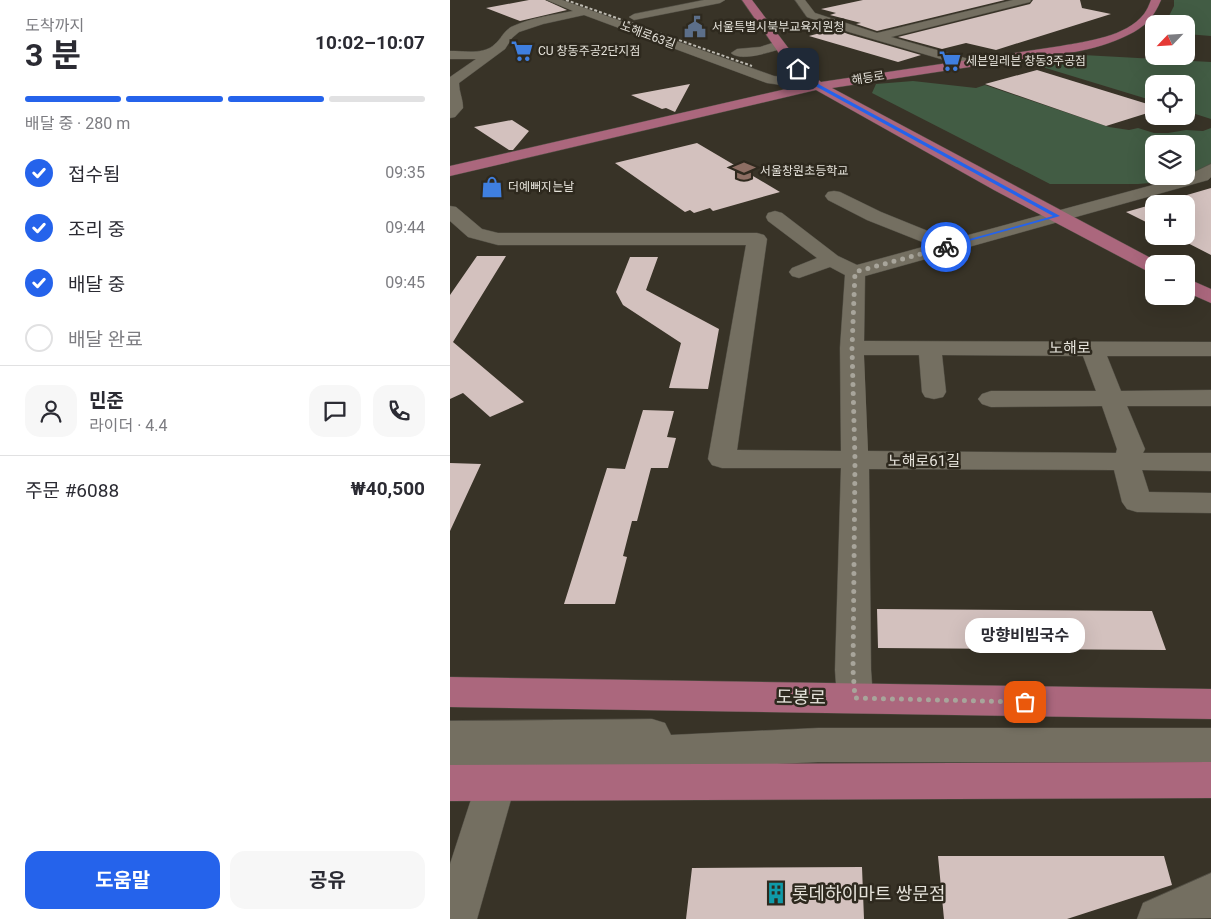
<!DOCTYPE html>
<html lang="ko">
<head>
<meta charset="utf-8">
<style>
  :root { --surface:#fff; --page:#f7f7f7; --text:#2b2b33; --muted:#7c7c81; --line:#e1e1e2; --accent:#2563eb }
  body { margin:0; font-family:Roboto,"Noto Sans KR",sans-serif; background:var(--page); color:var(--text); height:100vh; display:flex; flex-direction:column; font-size:19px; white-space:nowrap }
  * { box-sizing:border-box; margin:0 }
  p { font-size:16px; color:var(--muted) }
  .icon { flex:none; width:28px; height:28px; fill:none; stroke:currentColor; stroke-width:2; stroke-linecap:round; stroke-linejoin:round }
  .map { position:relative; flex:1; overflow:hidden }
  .panel { display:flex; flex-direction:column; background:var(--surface); width:450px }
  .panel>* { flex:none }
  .needle { width:32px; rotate:245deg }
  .controls { position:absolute; left:695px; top:15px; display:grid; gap:10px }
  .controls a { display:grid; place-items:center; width:50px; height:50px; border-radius:10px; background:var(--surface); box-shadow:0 5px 20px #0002; font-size:25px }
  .pin { position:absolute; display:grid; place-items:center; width:42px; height:42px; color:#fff; margin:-21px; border-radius:10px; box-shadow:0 2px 8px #0006 }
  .courier { position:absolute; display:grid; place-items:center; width:50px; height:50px; margin:-25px; border:4px solid #2563eb; border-radius:50%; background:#fff; color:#222; box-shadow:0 1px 6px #0007 }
  .bubble { position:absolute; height:35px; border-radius:15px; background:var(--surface); box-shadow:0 5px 20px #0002; font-size:16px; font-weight:700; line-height:35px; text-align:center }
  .headline em { font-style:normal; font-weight:700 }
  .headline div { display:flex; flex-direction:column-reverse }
  .headline { display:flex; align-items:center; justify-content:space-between; height:85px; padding:0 25px }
  h1 { font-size:32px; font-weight:700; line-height:38px }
  .bar { display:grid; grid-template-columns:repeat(4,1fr); gap:8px 5px; align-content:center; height:60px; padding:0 25px }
  .bar i { height:6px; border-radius:4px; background:var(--line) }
  .bar .current { background:var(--accent) }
  .bar p { grid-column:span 4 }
  .line { display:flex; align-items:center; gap:12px; padding:0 25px; border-top:1px solid var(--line) }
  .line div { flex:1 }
  .round { display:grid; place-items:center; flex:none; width:52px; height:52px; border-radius:15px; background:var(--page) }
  ol { padding:0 25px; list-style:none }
  li { display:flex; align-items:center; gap:15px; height:55px }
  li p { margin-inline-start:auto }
  li .icon { padding:5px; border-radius:50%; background:var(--accent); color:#fff; stroke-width:4 }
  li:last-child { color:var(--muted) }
  li i { width:28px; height:28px; border:2px solid var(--line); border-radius:50% }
  .action { display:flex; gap:10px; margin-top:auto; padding:10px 25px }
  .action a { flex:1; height:58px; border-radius:15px; background:var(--accent); color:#fff; font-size:20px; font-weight:700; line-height:58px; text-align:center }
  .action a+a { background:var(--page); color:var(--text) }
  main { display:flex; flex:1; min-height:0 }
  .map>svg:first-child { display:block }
</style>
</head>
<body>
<main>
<section class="panel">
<div class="headline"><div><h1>3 분</h1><p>도착까지</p></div><em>10:02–10:07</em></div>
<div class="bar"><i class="current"></i><i class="current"></i><i class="current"></i><i></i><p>배달 중 · 280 m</p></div>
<ol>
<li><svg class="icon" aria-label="check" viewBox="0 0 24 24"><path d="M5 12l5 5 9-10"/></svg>접수됨<p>09:35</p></li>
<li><svg class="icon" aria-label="check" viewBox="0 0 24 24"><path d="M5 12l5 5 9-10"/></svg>조리 중<p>09:44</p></li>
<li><svg class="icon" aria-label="check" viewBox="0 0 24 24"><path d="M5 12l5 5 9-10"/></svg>배달 중<p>09:45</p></li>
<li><i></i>배달 완료</li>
</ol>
<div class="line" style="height:90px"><a class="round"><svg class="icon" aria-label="person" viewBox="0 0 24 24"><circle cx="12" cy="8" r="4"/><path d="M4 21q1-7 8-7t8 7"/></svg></a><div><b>민준</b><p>라이더 · 4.4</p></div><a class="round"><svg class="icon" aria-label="chat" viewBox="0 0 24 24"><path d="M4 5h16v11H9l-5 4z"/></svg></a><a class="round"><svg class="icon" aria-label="phone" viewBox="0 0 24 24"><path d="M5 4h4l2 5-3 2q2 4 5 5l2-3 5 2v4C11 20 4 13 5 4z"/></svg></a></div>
<div class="line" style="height:65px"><div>주문 #6088</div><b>₩40,500</b></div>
<div class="action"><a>도움말</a><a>공유</a></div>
</section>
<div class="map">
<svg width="761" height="919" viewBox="0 0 761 919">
  <rect width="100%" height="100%" fill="#383327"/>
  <path fill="#425c44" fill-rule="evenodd" d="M724,0H761V36L736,34V24H715L724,6Z
    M633,55L761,62V119L736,111V84H704V101L576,62Z
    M463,81L526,88L535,85L659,127L679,130L688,128L704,133H718L736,130L753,131L761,128V178L688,184H600L422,93L426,84ZM704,144H736V176H704Z"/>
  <path fill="#d3c1be" d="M79,0H95L117,10L70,21L36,8Z
    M413,0H555L427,31L406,24L411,23L380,15L386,13L371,9Z
    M583,0H630L632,8L661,14L546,50L516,43L492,49L448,37L580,4Z
    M385,29L398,34L471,55L448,62L359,36Z
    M587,70L704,106V111L656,126L535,84Z
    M240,84L225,112L216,108L212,109L181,95Z
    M62,120L79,131L63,150H59L24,127Z
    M247,143L330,192L263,211L260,208L244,213L240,210L235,212L165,163Z
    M761,188V255L724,236H736V204H706Z
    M704,204V226L676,212Z
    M27,256H56L3,342L74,402L40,417L13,393L0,399V295Z
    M180,257H208L196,290L269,329L258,389L219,388L231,343L173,305L166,292Z
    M193,410L224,411L217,437L226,438L218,468H201L187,521H182L173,556L177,557L165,604H114L157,468L175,469Z
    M0,463L31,464L0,531Z
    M427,609L702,611L716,650L428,648Z
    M488,856H714L722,885L617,919H494Z
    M412,867L414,919H236L242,868Z"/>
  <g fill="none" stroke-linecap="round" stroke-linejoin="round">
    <g stroke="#524f45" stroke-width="1">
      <path id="minor" d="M97,0H112L324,76L368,82L375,86L368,90L317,83L134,15L93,24L69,32L62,38L55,49L9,83C9,92 13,99 13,108L5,117L0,118V77L26,59H0V51C15,51 34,55 45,44C51,39 53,32 61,27C80,18 102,15 123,11Z
        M254,0H275L270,3L184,20L179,17L184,14Z
        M345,0H355L365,13L427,33L563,0H581L580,2L441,37L522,60L524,63L518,67L399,32L357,17Z
        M329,41L333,42L335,45L333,48C321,52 290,62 281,53L287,49L310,47Z
        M761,164V177L758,180L415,276L414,341L761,342V356H657L671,391L761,390V406H677L695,449L693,453H761V471L692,470L699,492L761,493V513L687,512L677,509L672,502L664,470L419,469L421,670L423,698L418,709L405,713L392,709L387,698L385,670L391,468H272L262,465L258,459L296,245H48L18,237L0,221V206L6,207L32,229L48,233H307L314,235L317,239L287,450L391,451L390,348L395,275L380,267L349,278L342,276L339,272L342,268L367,258L318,221L316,217L318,213L325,211L332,213L388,256L407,265L480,245L417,220L378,200L375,196L378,192L384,191L390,192L431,212L500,240L736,176ZM414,355H469L472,392L475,397L484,399L493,397L496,392L492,355L633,356L646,391H541L532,394L528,399L532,404L541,407L652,406L667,449L666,453L418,451Z
        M202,719L215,723L221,735L368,728H761V762H368L99,775H63L66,782L27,919H0V864L29,775H0V721Z
        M761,873V918L687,919L693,903Z"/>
    </g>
    <g stroke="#524f45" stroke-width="1">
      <path id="major" d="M292,0H302L352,66L371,82L611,46C637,41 676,37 694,14C697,10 699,5 701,0H711C704,17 695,27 678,35C642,53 599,56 559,61C500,70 441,79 382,88L712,264H704V273L697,271L544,190L366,90L0,176V166L358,84L342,72Z
        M736,278L761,289V303L736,292Z
        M0,677L761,689V719L0,707Z
        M761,762V798L0,801V765Z"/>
    </g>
    <use href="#minor" fill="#746f61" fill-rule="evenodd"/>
    <use href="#major" fill="#ab677d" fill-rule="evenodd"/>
    <path stroke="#bcb9b0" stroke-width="2" stroke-dasharray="3 2" stroke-linecap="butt" d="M116,0L302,66"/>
  </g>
  <path fill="#2563eb" d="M346,68H349L370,85L610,216L494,248V246L603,216L367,87Z"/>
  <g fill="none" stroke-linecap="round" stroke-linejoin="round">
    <path stroke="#a8a59b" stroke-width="5" stroke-dasharray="0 9" d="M496,247L405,272L402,348L405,460L403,670L405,698L575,702"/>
  </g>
  <defs>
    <g id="civic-bare" transform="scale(1.725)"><path d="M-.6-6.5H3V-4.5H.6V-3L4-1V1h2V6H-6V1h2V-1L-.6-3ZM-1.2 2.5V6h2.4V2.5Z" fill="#5c6f8a" stroke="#2e291e" stroke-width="2.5" paint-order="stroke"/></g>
    <g id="supermarket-bare" transform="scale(1.725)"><path d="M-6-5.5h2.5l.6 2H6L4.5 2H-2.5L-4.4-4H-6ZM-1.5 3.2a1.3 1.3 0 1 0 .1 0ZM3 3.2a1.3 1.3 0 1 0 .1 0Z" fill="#3f7fe0" stroke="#2e291e" stroke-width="2.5" paint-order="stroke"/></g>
    <g id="school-bare" transform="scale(1.725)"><path d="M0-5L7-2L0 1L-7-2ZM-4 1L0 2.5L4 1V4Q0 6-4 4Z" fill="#8d6e63" stroke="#2e291e" stroke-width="2.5" paint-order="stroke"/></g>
    <g id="shop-bare" transform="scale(1.725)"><path d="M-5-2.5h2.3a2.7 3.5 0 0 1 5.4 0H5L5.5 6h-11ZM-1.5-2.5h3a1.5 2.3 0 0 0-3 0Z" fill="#3f7fe0" stroke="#2e291e" stroke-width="2.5" paint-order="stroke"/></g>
    <g id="building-bare" transform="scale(1.725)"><path d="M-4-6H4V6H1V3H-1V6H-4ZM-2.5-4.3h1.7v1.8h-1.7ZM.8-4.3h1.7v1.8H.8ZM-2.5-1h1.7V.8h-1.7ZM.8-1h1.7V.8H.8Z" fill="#0f9aa8" stroke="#2e291e" stroke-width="2.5" paint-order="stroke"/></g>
  </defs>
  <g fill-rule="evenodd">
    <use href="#civic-bare" x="245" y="27"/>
    <use href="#supermarket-bare" x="72" y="51"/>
    <use href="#supermarket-bare" x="500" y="61"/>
    <use href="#school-bare" x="294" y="171"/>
    <use href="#shop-bare" x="42" y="187"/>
    <use href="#building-bare" x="326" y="893"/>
  </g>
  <g text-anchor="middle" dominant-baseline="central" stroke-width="5" stroke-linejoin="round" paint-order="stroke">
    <g font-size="12" fill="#e5e2da" stroke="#2e291e" text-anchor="start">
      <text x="262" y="27">서울특별시북부교육지원청</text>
      <text x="88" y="51">CU 창동주공2단지점</text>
      <text x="516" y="61">세븐일레븐 창동3주공점</text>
      <text x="310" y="171">서울창원초등학교</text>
      <text x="58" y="187">더예뻐지는날</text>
    </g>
    <g font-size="12" fill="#e5e2da" stroke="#2e291e">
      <text transform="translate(198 35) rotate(20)">노해로63길</text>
      <text transform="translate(418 78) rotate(-9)">해등로</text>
    </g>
    <g font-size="15" fill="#e5e2da" stroke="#2e291e">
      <text x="620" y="348">노해로</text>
      <text x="474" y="461">노해로61길</text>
    </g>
    <g font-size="18" fill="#e5e2da" stroke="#2e291e">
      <text transform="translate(351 697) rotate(1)">도봉로</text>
    </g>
    <g font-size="18" fill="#e5e2da" stroke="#2e291e" text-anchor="start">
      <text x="342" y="893">롯데하이마트 쌍문점</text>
    </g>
  </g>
</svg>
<div class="controls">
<a><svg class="needle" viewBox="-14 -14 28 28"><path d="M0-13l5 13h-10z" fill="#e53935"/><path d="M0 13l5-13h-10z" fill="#7c7c81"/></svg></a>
<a><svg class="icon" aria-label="locate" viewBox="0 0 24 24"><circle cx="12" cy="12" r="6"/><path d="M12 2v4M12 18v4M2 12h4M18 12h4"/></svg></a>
<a><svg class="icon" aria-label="layers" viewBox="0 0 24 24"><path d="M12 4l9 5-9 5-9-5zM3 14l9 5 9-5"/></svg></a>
<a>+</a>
<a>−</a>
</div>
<div class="pin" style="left:575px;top:702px;background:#ea580c"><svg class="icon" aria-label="bag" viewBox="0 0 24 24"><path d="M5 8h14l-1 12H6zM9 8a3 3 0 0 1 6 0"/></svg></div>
<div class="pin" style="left:348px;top:69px;background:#1f2937"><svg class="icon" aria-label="home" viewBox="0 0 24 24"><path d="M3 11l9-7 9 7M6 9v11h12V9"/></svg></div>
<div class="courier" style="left:496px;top:247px"><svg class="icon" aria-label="bike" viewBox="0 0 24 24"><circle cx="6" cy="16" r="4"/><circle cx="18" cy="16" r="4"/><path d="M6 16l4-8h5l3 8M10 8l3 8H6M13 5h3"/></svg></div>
<div class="bubble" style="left:515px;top:618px;width:120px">망향비빔국수</div>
</div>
</main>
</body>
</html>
